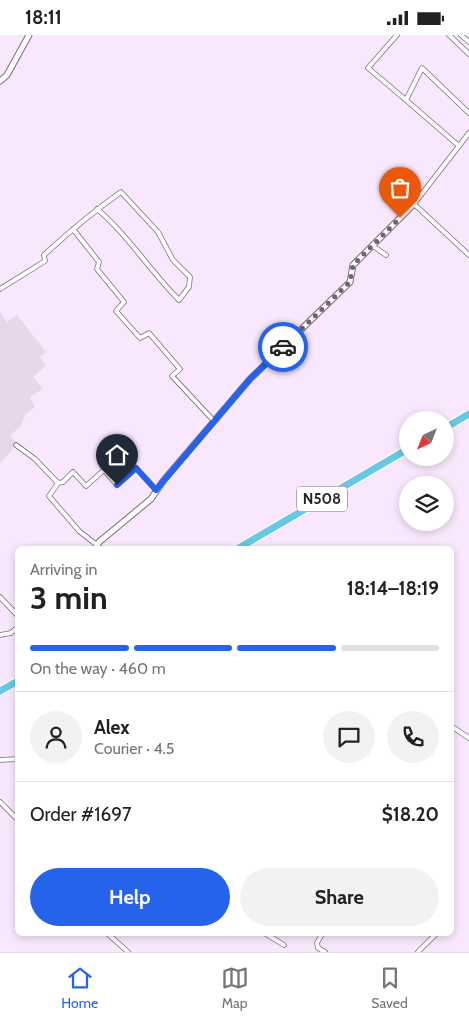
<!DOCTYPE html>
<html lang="en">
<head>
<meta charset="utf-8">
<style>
  :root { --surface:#fff; --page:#f2f2f2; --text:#222; --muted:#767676; --line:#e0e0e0; --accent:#2563eb }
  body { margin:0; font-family:Cabin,sans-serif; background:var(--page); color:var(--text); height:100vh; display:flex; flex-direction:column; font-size:19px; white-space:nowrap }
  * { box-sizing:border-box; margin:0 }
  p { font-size:16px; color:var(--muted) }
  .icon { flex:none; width:28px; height:28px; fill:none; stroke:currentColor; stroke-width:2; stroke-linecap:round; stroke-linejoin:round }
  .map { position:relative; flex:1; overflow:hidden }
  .side { position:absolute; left:15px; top:511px; width:439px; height:390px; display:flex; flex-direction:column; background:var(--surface); border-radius:8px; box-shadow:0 2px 8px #0003 }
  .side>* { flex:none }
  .needle { width:32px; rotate:223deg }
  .fabs { position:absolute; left:399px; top:376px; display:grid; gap:10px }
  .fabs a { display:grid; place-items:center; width:55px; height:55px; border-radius:50%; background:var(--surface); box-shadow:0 2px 8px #0003; font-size:25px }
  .pin { position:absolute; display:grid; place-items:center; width:42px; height:42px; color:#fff; margin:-51px -21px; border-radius:50% 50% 50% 0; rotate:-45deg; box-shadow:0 0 5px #0007 }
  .pin .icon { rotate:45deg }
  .courier { position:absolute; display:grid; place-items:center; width:50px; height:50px; margin:-25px; border:4px solid #2563eb; border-radius:50%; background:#fff; color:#222; box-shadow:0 1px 6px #0007 }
  .head em { font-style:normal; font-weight:700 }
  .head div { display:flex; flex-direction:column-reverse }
  .head { display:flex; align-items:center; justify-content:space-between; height:85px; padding:0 15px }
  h1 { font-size:32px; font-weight:700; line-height:38px }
  .bar { display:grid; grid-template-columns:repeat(4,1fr); gap:8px 5px; align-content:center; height:60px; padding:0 15px }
  .bar i { height:6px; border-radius:4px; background:var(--line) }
  .bar .selected { background:var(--accent) }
  .bar p { grid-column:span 4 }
  .line { display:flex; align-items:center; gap:12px; padding:0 15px; border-top:1px solid var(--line) }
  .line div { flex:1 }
  .round { display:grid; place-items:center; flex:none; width:52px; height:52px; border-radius:26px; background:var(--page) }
  .action { display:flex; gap:10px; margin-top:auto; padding:10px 15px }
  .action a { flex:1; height:58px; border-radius:30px; background:var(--accent); color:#fff; font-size:20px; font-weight:700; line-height:58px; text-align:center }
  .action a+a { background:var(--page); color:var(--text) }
  .status { display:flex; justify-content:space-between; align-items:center; height:35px; padding:0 25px; background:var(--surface); direction:ltr }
  .status svg { height:14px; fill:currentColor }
  .tabs { display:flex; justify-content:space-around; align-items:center; height:70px; border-top:1px solid var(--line); background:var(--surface); font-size:14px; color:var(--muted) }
  .tabs a { display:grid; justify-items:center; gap:2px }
  .tabs .selected { color:var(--accent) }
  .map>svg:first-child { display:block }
</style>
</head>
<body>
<div class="status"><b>18:11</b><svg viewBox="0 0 49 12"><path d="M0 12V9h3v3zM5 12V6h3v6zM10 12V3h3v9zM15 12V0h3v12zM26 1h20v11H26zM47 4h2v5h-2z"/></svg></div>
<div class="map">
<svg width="469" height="917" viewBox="0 0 469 917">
  <rect width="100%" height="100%" fill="#f9e8fd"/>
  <path fill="#e7d7e9" d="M0,277L7,287L17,280L46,317L40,322L46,330L33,342L43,354L30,362L35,372L25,380L20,392L10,400L17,409L0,428Z"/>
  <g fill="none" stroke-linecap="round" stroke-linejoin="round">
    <g stroke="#796a7c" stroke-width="5.5">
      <path id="minor" d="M397,0L368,33L406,65
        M449,0L469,19
        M461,0L469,7
        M469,98L414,169L469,220
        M459,111L406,65L422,33L469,78
        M73,194L99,227L97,234L124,267L116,276L140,303L149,298L180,334L172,341L214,386
        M373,211L386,220
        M0,254L45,226L44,220C69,197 94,176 121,157L158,197L173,225L190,242L189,252L179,265C150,236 128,200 97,174
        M16,410L35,424L58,448L49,461L79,496L97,510L94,514
        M58,448L63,447L73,437L86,451L104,435L117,450L136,433L156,455
        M0,562L18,581
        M0,600L11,598L18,592
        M451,691L469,703
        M0,725L18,724
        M0,767L18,785
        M108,899L128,917
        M266,899L284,910
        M322,899L317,908L318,913L325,917
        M418,917L436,899"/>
    </g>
    <g stroke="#796a7c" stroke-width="7">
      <path id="tertiary" d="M0,46L7,40L29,0
        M100,514L97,510L99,507L151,464L163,446L250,344L350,247L353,230L414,169"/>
    </g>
    <g stroke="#fff" stroke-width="9">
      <path id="trunk" d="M445,393L469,379
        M237,514L408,414
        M0,656L18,646"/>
    </g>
    <use href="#minor" stroke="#fff" stroke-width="4"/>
    <use href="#tertiary" stroke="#fff" stroke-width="5"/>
    <use href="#trunk" stroke="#68c8e3" stroke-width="7"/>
  </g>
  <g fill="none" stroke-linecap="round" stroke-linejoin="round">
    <path stroke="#6f6572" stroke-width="5" stroke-dasharray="0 9" d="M283,312L350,247L353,230L400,183"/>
    <path stroke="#2563eb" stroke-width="6" d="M117,450L136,433L156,455L250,344L283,312"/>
  </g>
  <g text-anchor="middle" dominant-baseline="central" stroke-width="4.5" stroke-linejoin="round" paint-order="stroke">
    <rect fill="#fff" stroke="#666268" stroke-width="1" x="297" y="451.5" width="50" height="25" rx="4"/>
    <g font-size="15" font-weight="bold" fill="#251f27">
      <text x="322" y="464">N508</text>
    </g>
  </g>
</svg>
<div class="fabs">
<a><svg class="needle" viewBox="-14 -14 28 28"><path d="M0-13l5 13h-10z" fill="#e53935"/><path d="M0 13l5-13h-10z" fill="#767676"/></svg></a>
<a><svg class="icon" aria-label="layers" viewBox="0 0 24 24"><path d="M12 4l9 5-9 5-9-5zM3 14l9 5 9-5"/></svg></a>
</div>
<div class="pin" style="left:400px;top:183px;background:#ea580c"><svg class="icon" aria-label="bag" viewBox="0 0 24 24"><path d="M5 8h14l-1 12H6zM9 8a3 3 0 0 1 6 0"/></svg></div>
<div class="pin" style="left:117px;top:450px;background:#1f2937"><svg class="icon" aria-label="home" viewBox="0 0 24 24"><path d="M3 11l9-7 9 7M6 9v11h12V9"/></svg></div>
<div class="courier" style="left:283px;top:312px"><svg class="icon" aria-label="car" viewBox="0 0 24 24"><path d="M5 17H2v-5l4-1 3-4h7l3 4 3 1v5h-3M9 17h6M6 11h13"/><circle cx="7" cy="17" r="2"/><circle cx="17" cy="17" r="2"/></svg></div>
<section class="side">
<div class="head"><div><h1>3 min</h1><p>Arriving in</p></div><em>18:14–18:19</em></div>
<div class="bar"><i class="selected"></i><i class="selected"></i><i class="selected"></i><i></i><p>On the way · 460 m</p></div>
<div class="line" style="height:90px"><a class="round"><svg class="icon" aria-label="person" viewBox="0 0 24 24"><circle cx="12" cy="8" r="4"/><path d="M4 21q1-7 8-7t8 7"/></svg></a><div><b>Alex</b><p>Courier · 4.5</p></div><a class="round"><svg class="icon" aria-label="chat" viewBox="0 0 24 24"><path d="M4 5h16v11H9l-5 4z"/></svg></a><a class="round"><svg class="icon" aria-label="phone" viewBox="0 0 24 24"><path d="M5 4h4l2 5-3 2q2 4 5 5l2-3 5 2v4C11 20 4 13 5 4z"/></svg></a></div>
<div class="line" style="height:65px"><div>Order #1697</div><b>$18.20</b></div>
<div class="action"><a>Help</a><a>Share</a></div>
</section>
</div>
<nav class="tabs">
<a class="selected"><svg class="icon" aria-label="home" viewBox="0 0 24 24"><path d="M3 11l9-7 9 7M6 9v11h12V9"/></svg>Home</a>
<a><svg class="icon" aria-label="map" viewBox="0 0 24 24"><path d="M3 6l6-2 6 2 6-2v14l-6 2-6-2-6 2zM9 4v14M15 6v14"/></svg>Map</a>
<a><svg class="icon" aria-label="saved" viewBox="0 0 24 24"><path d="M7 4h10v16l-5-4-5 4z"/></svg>Saved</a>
</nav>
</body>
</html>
